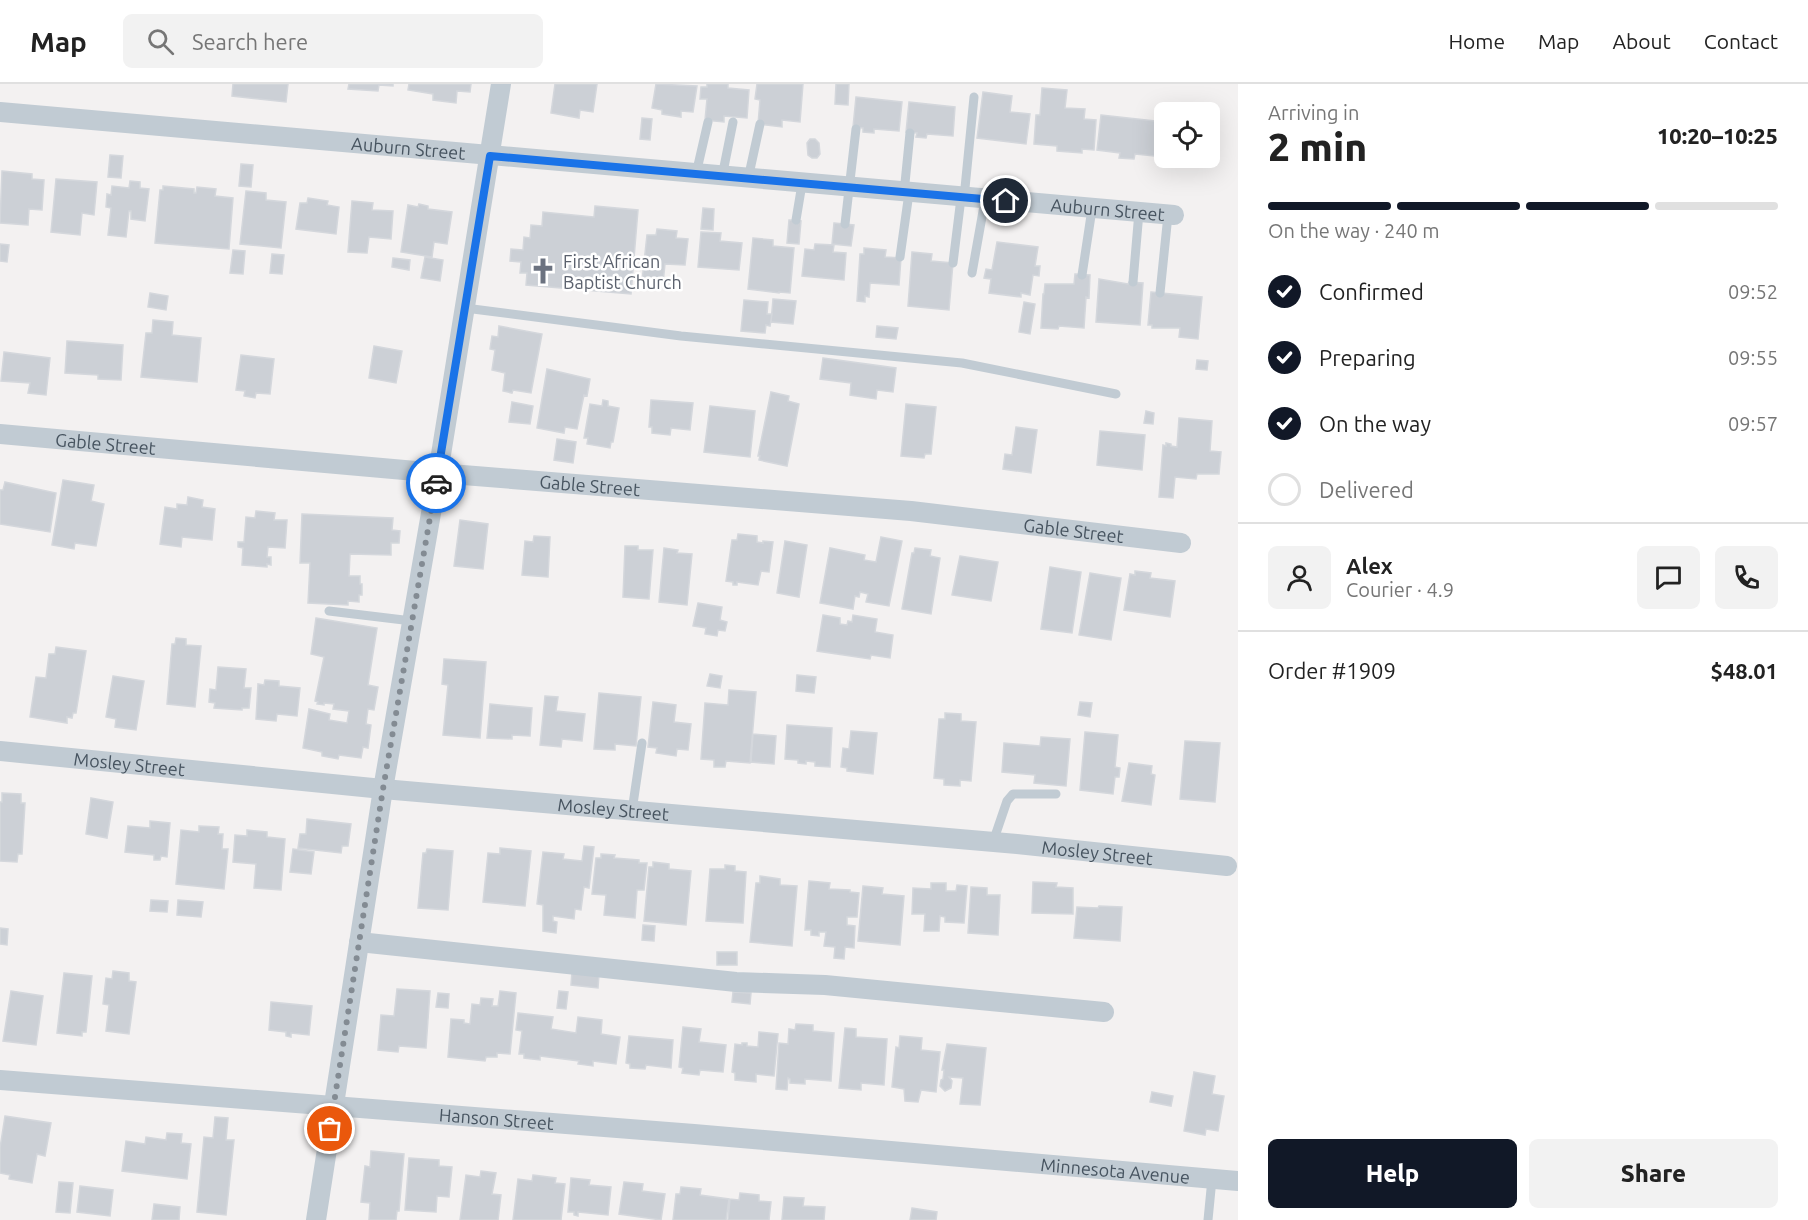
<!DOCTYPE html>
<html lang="en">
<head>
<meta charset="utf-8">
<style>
  :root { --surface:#fff; --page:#f2f2f2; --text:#222; --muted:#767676; --line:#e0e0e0; --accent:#111827 }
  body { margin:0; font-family:Ubuntu,sans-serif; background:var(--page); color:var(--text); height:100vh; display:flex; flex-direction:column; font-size:22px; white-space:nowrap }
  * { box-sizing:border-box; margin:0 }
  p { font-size:20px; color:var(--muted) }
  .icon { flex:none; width:33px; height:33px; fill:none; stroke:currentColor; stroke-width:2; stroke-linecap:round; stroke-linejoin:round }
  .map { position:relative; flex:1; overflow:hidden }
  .side { display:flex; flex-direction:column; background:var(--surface); width:570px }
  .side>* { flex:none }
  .controls { position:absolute; left:1154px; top:18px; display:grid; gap:12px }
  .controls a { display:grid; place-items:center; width:66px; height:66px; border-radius:9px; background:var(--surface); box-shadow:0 6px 24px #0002; font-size:30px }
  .pin { position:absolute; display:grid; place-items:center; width:51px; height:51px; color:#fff; margin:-26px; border:3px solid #fff; border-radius:50%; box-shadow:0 2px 6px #0007 }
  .courier { position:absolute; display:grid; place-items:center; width:60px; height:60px; margin:-30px; border:4px solid #1a73e8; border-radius:50%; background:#fff; color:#222; box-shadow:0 2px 8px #0007 }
  .overview em { font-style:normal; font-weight:800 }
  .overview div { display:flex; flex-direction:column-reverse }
  .overview { display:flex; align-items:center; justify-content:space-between; height:102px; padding:0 30px }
  h1 { font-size:39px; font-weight:800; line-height:45px }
  .bar { display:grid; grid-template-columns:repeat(4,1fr); gap:9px 6px; align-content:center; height:72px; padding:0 30px }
  .bar i { height:8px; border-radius:4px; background:var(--line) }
  .bar .current { background:var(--accent) }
  .bar p { grid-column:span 4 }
  .line { display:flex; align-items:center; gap:15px; padding:0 30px; border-top:2px solid var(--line) }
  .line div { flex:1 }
  .round { display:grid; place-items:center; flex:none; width:63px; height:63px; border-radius:9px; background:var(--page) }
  ol { padding:0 30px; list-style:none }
  li { display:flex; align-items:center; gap:18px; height:66px }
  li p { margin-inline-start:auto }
  li .icon { padding:6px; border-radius:50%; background:var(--accent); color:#fff; stroke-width:4 }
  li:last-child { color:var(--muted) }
  li i { width:33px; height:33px; border:3px solid var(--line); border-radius:50% }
  .primary-button { display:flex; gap:12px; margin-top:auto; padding:12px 30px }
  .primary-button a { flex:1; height:69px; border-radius:9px; background:var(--accent); color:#fff; font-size:24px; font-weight:800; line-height:69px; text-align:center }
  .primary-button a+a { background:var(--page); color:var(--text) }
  header { display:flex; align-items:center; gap:36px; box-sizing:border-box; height:84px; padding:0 30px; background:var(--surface); border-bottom:2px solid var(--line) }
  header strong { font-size:28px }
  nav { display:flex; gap:33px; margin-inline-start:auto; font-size:21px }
  .search { width:420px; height:54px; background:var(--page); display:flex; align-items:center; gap:15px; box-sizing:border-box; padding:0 21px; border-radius:9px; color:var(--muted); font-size:22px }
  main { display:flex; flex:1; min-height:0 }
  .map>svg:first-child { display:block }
</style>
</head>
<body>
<header>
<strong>Map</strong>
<div class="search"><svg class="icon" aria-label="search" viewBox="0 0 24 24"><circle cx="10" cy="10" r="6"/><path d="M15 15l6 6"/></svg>Search here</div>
<nav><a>Home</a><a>Map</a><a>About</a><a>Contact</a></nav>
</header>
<main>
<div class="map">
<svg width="1238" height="1136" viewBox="0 0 1238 1136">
  <rect width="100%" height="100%" fill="#f3f1f1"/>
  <path fill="#ccd0d6" stroke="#d4d7dc" stroke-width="1.5" d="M233,0H288L286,18L232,12Z
    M349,0H393V2L379,1L378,7L348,5Z
    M409,0H471L470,8L457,7L456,19L433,16V10L408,6Z
    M555,0H597L593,28L580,26L579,34L551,29Z
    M656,0L697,2L693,28L681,27V33L662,30V26L652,24Z
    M707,0H728V4L749,6L747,34L724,32V38L705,36L707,15H700L701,3H707Z
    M757,0H803L800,38L782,36V43L758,40L760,16L755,15Z
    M836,0H849L848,21L835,20Z
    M1042,4L1067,6L1065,24L1085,25L1084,35L1096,36L1094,66L1082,65V69L1057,67V62L1034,60L1036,31H1040Z
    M983,8L1012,12L1010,28L1030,30L1026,60L977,54Z
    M856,13L902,18L899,47L874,45V49L863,48V44L853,43Z
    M909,18L955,23L953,52L927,50L926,54L916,53L917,49L906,48Z
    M1101,31L1164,38V73L1135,70L1134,75L1119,74L1120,69L1097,66Z
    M642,34L652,35L650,56L640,55Z
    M810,55H815L819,59L820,70L817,74H812L808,71L807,59Z
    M110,71L123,72L121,94L108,93Z
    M241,80L253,81L251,103L239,102Z
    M2,87L32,90V95L44,96L42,126L29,125L28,141L0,139Z
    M56,95L97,98L94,131L82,129L80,151L51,148Z
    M130,97L140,98V104L149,105L145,137L131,135V127H129L126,153L108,151L111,124L106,123L107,110L111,111L112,102L129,104Z
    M163,102L194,105V109H196L197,103L216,105L215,112L233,114L229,165L155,159L160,106H163Z
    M246,107L266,109V116L286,118L281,164L240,160Z
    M308,114L328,117L327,121L339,123L336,150L296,145L300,119H307Z
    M352,117L373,119L372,126L393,127L391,155L369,153L367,169L348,168Z
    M419,120L428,122V125L452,128L447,160L434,158L432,173L401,168L408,121L418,123Z
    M595,122L638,126L631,210L526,201L527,189H520L521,178L510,177L511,165L523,166L524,153L530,154L531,141L542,142L543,128L594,133Z
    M703,124L714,125L713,146L701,145Z
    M789,136L801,137L799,160L787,159Z
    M834,139L854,141L851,162L832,160Z
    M657,145L677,147L676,154L688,155L685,181L665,180L663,199L642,197L647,151H656Z
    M701,148L721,149L720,157L742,159L739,186L698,183Z
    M753,154L773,156V162L794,164L790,209L779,208V209L748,205Z
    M997,158L1038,163L1035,182H1040L1039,192L1033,191L1030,211L1021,209V213L989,209L991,195L984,194L986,185L992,186Z
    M0,160L9,161L7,178L0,177Z
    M815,160L834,161L833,168L846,169L844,196L802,192L805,165L814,166Z
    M864,164L886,166L885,173L901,174L899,201L870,199L869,213L865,212V218L857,217L860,170H864Z
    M233,166L245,167L243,190L230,189Z
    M912,168L932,170L931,177L953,179L949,226L908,222Z
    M272,170L284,171L282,190L270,189Z
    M425,173L443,176L440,197L421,194Z
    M393,174L410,176L409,186L392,183Z
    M1075,190L1090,191L1089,214L1086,213L1084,244L1059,242L1058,245L1041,244L1043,210H1044L1045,200H1074Z
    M1099,195L1128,200L1129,198L1143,199L1140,241L1096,238Z
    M1151,208L1202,213L1198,255L1179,253L1180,244H1152V241H1148Z
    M150,209L168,212L166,226L148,223Z
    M773,215L796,217L793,240L771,238Z
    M744,216L768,218L767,230H772L770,242L766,241L765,249L741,247Z
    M1024,218L1035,220L1030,250L1019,248Z
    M153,236L173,238L172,251L201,254L197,298L141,293L146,249H152Z
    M499,242L542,250L531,309L513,306L512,309L503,307L505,289L492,286L495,266L490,265L492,252L498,253Z
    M877,242L898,244L896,255L876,253Z
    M67,257L123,261L121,296L98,295V291L65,289Z
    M374,262L402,267L396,299L369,294Z
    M4,268L50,274L46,311L28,309L30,299L1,297Z
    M241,271L274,275L270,310L256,309L255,314L244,312L245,307L236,306Z
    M823,274L896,284L893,308L877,306L876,315L850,311L851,299L820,295Z
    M1197,276L1208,277L1207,286L1196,285Z
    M547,285L590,295L587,312L584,311L577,345L565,343L564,349L537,344Z
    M771,308L789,312L788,317L799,320L787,382L759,376L760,372H758Z
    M603,316L608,317V322L619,324L613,358H611L610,364L587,360L588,354H584L590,320L602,322Z
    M651,316L693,319L690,346L671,344L670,351L652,349V343H649Z
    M512,318L533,322L530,340L509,338Z
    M906,320L936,323L931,370H925L924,374L901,372Z
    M710,322L755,327L750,373L704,368Z
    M1146,327L1154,329L1153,340L1144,339Z
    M1179,334L1212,337L1210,367L1221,368L1219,390H1197L1196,395L1175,393L1173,414L1159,413L1163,361L1166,362V359L1171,360V362L1177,363Z
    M1016,343L1037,346L1031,389L1003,385L1005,370L1012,371Z
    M1100,347L1145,351L1142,386L1097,381Z
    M557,355L576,358L573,379L554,376Z
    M63,396L94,401L91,417L104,420L96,462L75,459L74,465L52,461Z
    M5,398L56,409L50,448L0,440V406H3Z
    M188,413L203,416L202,423L215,425L212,456L182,453L181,463L160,460L165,423L177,425V420L187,421Z
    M256,427L275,429L274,436H287L285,464L268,463L267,473H271V481L267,480V483L242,481L243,464L238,463V458H244L246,433L255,434Z
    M302,430L393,434L392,446L400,447L399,459H391V471L350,470L349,492H360V500H362V511H359V518L348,517V521L308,519L310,479H300Z
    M460,436L488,440L483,485L454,482Z
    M738,450L757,452V458L763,459V457L773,458L769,488L761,487L758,501L737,498V501H733V498L726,497L732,456H737Z
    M534,452L550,453L548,493L522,491L525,457L533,458Z
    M881,453L902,457L889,522L866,518L868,510L860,508L859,513L855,512L853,525L820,519L830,464L865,471L864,476L876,478Z
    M785,457L807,461L799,513L777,509Z
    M625,462H638V466H653L649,515L623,513Z
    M664,464L678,466L677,469L692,470L687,521L659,518Z
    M915,464L931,466L930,472L940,474L931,530L902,525L912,469H914Z
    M960,472L998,478L991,517L952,511Z
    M1050,483L1081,488L1072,549L1041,545Z
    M1135,487L1151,489L1150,494L1175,497L1170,533L1124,526L1130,490L1135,491Z
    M1090,489L1121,494L1111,556L1079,551Z
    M698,519L722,523L720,536L727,538L725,547L718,546L717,552L705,550L706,544L693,542Z
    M823,531L840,534V540L847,541L848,537L852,538L853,531L877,535L875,548L893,551L890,574L871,571L870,575L817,567Z
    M316,534L377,544L368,601L378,603L374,626L368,625L366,640L371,641L368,664L363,663L361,674L339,671L338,675L322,672V668L303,664L309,625L330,630L329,636L347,639L349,627L333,625L334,620L324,619V621L317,620L318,618L315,617L324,573L311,570Z
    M176,554L186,555V561L201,562L195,623L167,620L172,560H175Z
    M56,563L86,567L76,629H73L72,634L67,633V639L30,633L36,593L46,594L49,570H55Z
    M444,575L486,578L480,654L443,651L448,601L442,600Z
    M218,583L246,585L244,604H251L249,624H242V626L214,624L215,619L209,618L210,605L216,606Z
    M710,590L722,592L720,604L707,602Z
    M797,591L816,593L814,609L796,607Z
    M113,592L144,597L136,646L115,643L116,635L106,633Z
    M265,596L279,597V602L300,604L297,632L277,630L276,637L256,635L258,600L264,601Z
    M729,606L756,608L750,679L726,677L725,683H714V676L701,675L705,619L728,621Z
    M599,609L641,613L636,662L615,660V666L594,665Z
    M545,612L558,613L556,627L585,630L582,657L562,655L561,663L540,661Z
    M653,618L676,621L674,638L691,640L688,666L677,665L676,672L656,669L657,664L648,663Z
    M1080,618L1092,619L1090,633L1078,631Z
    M490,620L532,624L530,652L512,651V655L487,654Z
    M945,629L961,630V637L976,638L971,697L960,696V702L944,701V695L934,694L939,635H945Z
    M787,641L832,644L830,683L815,682V678L806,677V680L798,679V676L785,675Z
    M851,647L877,649L873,690L847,687V684L841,683L843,664L849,665Z
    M1085,648L1118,651L1115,683L1120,684L1119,693H1115L1113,710L1080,706Z
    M753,650L776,652L774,680L751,678Z
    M1041,653L1070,655L1066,702L1034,699L1035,691L1002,688L1004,659L1040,662Z
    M1185,657L1220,659L1215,718L1180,715Z
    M1129,679L1152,682L1151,690L1155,691L1151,721L1122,717Z
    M2,709L21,710V719H25L22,770H18L17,778L0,777V718H2Z
    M91,714L113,718L107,754L86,750Z
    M307,735L351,740L348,762H342L341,769L298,764L300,750H306Z
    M150,737L170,739L167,773L161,772L160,776H154V771L125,768L128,742L150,744Z
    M199,742L219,743L218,750H223L222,765H228L224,805L176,800L181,746L199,748Z
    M247,746L267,748V753L285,755L281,806L254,804L256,780L233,778L235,751L247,752Z
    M584,762L594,763L589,804L584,803L581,826L575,825L574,835L553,832V837L557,838L556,849L543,847V821L537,820L543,768L564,770L563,775L582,777Z
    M500,764L531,767L525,822L483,818L488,769L500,770Z
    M293,765L314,768L311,790L290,788Z
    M427,765L453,767L448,826L418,824L423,769H426Z
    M601,770L615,771L614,774L639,776V779H647L644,806H637L635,834L604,831L606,811L592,810L596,774H601Z
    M653,778L669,780V785L691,787L686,841L644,837L649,783H653Z
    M725,781L735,782V787L746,788L743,839L706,837L710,785H725Z
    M760,792L780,795V801L797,802L792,862L750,858L756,799H760Z
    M809,797L830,799L829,805L850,806V808L859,809L857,833H847V841L855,842L854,864L845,863L844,875L834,874L835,863L824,862L826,848H819V852L811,851V846H805Z
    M1033,798L1057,799L1056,803L1073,804V830L1032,829Z
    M931,799H946V807H956L957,801L967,802L964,839L945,838V833L940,832L939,847H924L925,830H912L913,804L931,805Z
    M863,802L883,804L882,810L904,812L900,861L858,857Z
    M971,803L987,804V811H1000L998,851L968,849Z
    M151,816L168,817L167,828L150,827Z
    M178,816L203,818L201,833L177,831Z
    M1099,822L1122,823L1120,857L1074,854L1077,823L1098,824Z
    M643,841L655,842L654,857L642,856Z
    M0,844L8,845L7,861L0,860Z
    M717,868H737V881H717Z
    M113,887L129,889V897L136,898L129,950L106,947L109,921L103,920L106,894L112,895Z
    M572,887L599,890L598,904L571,901Z
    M64,889L92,892L86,948H82V952L57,949Z
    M397,905L430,907L426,964L399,962L398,968L378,966L381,931L394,932Z
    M11,907L43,912L36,961L3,957Z
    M500,907L516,909L510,970L497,969V973H486L485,977L448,973L451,935L464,936V939L470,940L472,920L480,921L481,914L493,915L492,922H498Z
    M559,907L568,908L566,925L557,924Z
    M733,908L751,909L750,920L732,918Z
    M438,909L449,910L448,924L436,923Z
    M271,918L312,922L309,951L291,949V953L286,952V948L269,946Z
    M518,929L553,933L551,945L576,949L578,933L602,936L601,950L620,953L616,980L593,977V982L578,980L579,977L540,972V976L524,974V970H519L522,947L516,946Z
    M796,940L813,941V947L834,949L831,997L805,995V1000L790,999V995L788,994L787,1006L776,1005L779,959L788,960L789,945L795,946Z
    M683,943L701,945L699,958L726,961L723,988L700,986L699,991L682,989L683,984L679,983Z
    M845,944L856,945V953L887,955L884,1001L861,999V1006L839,1004Z
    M759,948L778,950L774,992L756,990V998L735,996V989L732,988L735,960L742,961V959H747V962L758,963Z
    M629,952L673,956L671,984L646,981L645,985L630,984V980L626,979Z
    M900,952L922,954L921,966L940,968L936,1008L921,1006L918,1018L905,1017L904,1005L892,1003L896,963L899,964Z
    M947,960L986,964L980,1021L960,1020L963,994L949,993L952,997L951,1004L945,1007L940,1002L941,996L943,995L944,986H942Z
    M1194,988L1215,992L1212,1010L1224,1012L1218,1047L1206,1045L1205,1051L1184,1047Z
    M1152,1008L1173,1012L1171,1022L1150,1018Z
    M5,1032L51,1039L45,1072L37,1070L32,1099L9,1095L10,1091L0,1089V1064Z
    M215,1033L228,1034L226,1056H234L226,1131L197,1128L204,1053L213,1054Z
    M167,1049L182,1050L181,1059L191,1060L187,1095L122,1087L126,1057L145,1060L146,1053L166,1056Z
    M371,1067L404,1070L399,1127H397L396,1136H369L370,1119L361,1118L365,1082L370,1083Z
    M409,1074L439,1076V1082L452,1083L449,1113L437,1112L436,1128L405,1126Z
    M481,1087L496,1089L492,1110L501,1111L498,1136H460L466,1091L480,1093Z
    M533,1091L556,1094L555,1099L565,1100L561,1136H513L518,1095L532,1097Z
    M571,1094L590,1096L589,1101L611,1103L608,1131L578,1128V1132L574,1131V1128H568Z
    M59,1098L73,1099L70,1129L56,1128Z
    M624,1098L643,1100L642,1107L665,1110L661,1136L619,1130Z
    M80,1102L113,1106L110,1132L77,1128Z
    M681,1103L701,1105L700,1111L729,1115L726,1136H673L676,1110H680Z
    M740,1109L759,1111V1117L771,1118L769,1136H728L730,1115L739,1116Z
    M784,1113L804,1114L803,1122L825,1123L824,1136H782Z
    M154,1120L180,1123L179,1136H152Z
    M912,1124L937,1128L936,1136H910Z"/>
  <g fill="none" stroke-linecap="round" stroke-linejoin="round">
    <path stroke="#c1cbd3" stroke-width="9" d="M696,90L708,38
      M722,93L733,38
      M748,95L760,40
      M904,109L910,49
      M964,114L974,13
      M796,136L802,100
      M845,140L856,45
      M900,173L909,109
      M953,179L961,114
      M972,189L985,116
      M1082,191L1092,125
      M1133,198L1139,128
      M1160,209L1168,131
      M465,224L681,252L962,279L1116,310
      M329,527L412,537
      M632,727L642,659
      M993,758L1007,717L1013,710H1056
      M1208,1136L1212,1095"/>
    <g stroke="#c1cbd3" stroke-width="20">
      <path id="s1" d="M0,28L1174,131"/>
      <path id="s2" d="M0,350L438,389L911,427L1181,459"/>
      <path id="s3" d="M0,667L383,705L1017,760L1227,782"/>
      <path d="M359,858L736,898L825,901L1104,928"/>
      <path id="s4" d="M0,996L694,1050L1238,1097"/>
      <path d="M316,1136L383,705L438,389L501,0"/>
    </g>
  </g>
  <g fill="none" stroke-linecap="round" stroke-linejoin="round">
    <path stroke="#838b93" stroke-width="6" stroke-dasharray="0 10.8" d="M330,1045L383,705L436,399"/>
    <path stroke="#1a73e8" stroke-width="8" d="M436,399L490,72L1006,117"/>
  </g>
  <defs>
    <g id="church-bare" transform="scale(2.07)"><path d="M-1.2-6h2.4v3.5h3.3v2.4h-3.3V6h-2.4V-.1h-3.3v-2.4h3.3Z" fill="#6b7280" stroke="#fff" stroke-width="2.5" paint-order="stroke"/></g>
  </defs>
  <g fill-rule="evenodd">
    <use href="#church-bare" x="543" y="187"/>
  </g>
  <g text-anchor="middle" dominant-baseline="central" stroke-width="5" stroke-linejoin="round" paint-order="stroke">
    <g font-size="18" fill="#475460" stroke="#fff">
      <text stroke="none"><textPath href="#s1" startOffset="410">Auburn Street</textPath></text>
      <text stroke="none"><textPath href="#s1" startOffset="1112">Auburn Street</textPath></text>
      <text stroke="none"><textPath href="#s2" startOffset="106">Gable Street</textPath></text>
      <text stroke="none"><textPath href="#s2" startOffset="592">Gable Street</textPath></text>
      <text stroke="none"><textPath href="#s2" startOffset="1078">Gable Street</textPath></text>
      <text stroke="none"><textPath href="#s3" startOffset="130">Mosley Street</textPath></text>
      <text stroke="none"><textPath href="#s3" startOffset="616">Mosley Street</textPath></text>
      <text stroke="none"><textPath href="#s3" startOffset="1102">Mosley Street</textPath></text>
      <text stroke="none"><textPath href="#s4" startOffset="498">Hanson Street</textPath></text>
      <text stroke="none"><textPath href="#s4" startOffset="1119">Minnesota Avenue</textPath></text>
    </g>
    <g font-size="18" fill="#5b616d" stroke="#fff" text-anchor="start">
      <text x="563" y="177">First African<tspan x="563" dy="21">Baptist Church</tspan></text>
    </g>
  </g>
</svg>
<div class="controls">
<a><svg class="icon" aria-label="locate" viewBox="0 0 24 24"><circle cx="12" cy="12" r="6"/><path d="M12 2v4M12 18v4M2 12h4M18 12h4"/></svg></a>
</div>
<div class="pin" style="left:330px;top:1045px;background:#ea580c"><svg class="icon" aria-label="bag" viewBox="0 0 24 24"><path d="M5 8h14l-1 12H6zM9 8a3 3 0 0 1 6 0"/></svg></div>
<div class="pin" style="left:1006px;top:117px;background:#1f2937"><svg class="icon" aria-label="home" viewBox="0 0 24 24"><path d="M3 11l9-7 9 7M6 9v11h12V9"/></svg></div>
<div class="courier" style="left:436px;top:399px"><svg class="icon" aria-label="car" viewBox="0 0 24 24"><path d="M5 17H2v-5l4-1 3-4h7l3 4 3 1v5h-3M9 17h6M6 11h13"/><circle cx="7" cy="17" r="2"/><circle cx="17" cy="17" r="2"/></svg></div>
</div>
<section class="side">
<div class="overview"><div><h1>2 min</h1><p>Arriving in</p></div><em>10:20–10:25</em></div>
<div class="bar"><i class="current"></i><i class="current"></i><i class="current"></i><i></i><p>On the way · 240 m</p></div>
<ol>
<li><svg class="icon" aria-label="check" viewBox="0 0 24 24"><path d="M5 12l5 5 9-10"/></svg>Confirmed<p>09:52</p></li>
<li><svg class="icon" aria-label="check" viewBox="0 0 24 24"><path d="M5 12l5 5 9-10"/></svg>Preparing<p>09:55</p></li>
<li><svg class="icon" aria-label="check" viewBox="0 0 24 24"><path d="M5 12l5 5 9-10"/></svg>On the way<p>09:57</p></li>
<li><i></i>Delivered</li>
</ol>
<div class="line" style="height:108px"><a class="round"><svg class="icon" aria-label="person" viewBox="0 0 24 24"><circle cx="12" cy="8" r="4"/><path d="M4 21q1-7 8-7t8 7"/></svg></a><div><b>Alex</b><p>Courier · 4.9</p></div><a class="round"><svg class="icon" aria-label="chat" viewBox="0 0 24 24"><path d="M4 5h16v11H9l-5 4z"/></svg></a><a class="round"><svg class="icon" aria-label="phone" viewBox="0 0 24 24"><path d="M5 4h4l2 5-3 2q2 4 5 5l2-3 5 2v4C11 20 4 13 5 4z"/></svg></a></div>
<div class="line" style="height:78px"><div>Order #1909</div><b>$48.01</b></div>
<div class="primary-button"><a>Help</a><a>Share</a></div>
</section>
</main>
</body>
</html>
